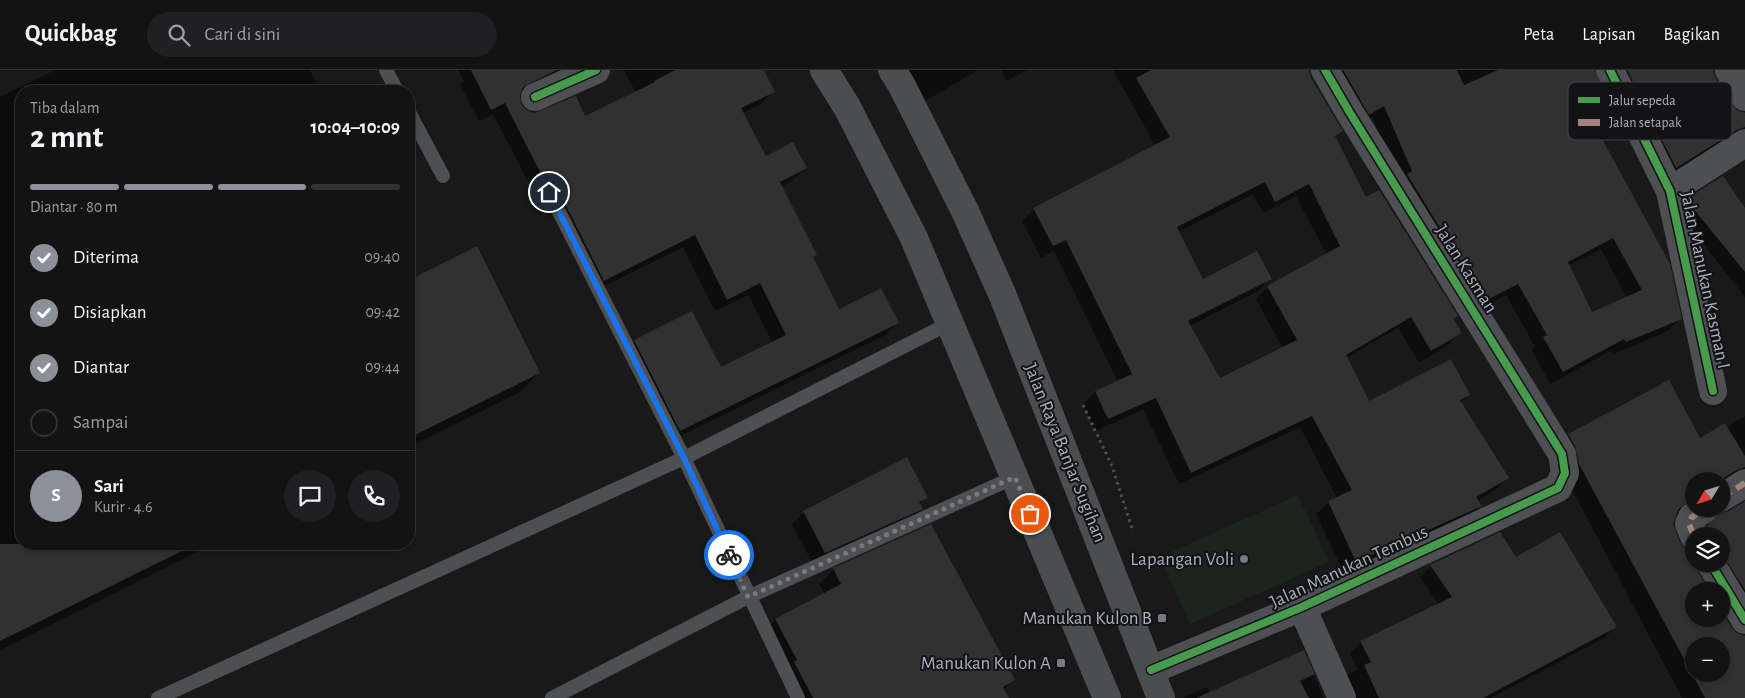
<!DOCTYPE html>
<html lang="id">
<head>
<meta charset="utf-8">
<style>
  :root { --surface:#131314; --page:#202022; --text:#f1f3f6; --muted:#9d9ea0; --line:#323234; --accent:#8c9099 }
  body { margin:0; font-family:"Alegreya Sans",sans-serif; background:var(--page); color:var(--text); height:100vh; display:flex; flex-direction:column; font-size:19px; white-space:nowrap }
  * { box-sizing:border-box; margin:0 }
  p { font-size:16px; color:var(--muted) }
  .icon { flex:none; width:28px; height:28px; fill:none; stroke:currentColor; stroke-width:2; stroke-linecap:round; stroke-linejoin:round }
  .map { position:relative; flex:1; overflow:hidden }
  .details { position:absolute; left:15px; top:15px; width:400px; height:465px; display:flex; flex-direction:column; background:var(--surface); border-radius:20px; box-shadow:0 2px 8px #0003,0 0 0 1px var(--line) }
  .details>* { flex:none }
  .needle { width:32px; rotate:232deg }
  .controls { position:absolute; left:1685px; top:402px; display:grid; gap:10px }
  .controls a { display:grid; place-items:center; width:45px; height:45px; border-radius:50%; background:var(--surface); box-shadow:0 2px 8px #0003,0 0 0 1px var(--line); font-size:25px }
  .pin { position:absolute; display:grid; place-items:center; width:42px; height:42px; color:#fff; margin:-21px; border:2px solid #fff; border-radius:50%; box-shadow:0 1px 5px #0007 }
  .courier { position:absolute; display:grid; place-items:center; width:50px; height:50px; margin:-25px; border:4px solid #1a73e8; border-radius:50%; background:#fff; color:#222; box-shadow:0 1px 6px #0007 }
  .head em { font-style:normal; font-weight:700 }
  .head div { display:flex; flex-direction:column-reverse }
  .head { display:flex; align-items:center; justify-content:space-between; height:85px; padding:0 15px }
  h1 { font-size:32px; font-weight:700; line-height:38px }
  .bar { display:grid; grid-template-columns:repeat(4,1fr); gap:8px 5px; align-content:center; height:60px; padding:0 15px }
  .bar i { height:6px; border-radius:4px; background:var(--line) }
  .bar .active { background:var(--accent) }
  .bar p { grid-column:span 4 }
  .line { display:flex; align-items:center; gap:12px; padding:0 15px; border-top:1px solid var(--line) }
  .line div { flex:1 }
  .round { display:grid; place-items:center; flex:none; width:52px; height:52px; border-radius:26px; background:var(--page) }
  ol { padding:0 15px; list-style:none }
  li { display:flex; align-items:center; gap:15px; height:55px }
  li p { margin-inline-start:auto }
  li .icon { padding:5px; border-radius:50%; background:var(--accent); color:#fff; stroke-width:4 }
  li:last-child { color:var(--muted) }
  li i { width:28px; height:28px; border:2px solid var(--line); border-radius:50% }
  header { display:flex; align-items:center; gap:30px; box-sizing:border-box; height:70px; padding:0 25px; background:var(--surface); border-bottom:1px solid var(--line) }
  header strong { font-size:24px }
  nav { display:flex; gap:28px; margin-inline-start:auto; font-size:18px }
  .search { width:350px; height:45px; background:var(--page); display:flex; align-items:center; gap:12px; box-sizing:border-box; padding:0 18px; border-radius:28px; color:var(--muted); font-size:19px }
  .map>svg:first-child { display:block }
</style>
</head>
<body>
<header>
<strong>Quickbag</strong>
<div class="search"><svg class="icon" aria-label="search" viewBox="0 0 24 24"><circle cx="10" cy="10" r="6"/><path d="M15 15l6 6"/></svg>Cari di sini</div>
<nav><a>Peta</a><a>Lapisan</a><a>Bagikan</a></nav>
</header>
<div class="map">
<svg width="1745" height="628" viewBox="0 0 1745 628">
  <rect width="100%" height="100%" fill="#19191a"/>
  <path fill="#1c241e" d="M1298,425L1329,492L1190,554L1160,487Z"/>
  <path fill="#0007" fill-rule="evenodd" d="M55,0H310L321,21H21V474H213L0,580V27Z
    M458,0H558L548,10L518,25L520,34L525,41L534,44L585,47L636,23L624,0H762L773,21L761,34L742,43L765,87L805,98L793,110L781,116L816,185L812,189L838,241L898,253L885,265L668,372L623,283L635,271L720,299L772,273L748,225L715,241L683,177L592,222L545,130L536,125L527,110L493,44L479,51L460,14L464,11Z
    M898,0H978L919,35Z
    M1001,0H1027L1007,11Z
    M1113,0H1308L1310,8L1341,61L1334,68L1365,129L1456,246L1452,250L1460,262L1448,275L1419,293L1398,258L1346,288L1368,333L1468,325L1460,333L1507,408L1495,420L1477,431L1480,436L1468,448L1344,503L1316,444L1329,432L1337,428L1300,357L1179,414L1143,339L1096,361L1083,334L1095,322L1118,312L1054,181L1041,188L1022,151L1034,139L1155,75ZM1253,124L1263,143L1296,126L1327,185L1268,217L1256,229L1283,279L1220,310L1189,256L1258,221L1270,209L1202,210L1178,162Z
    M1322,0H1593L1609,36L1598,47L1583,29L1580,31L1680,249L1668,261L1613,284L1612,280L1550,314L1532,280L1535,277L1506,225L1473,243L1400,113L1372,47L1357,56ZM1601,179L1627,228L1591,243L1568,196Z
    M1607,0H1712L1714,8L1736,41L1745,44V71L1664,110Z
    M1688,129L1745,140V227L1677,140Z
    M476,178L539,302L520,322L409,377V212Z
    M1745,346V421L1721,415V411H1694V435L1675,445L1672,454L1679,473L1694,494L1696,503L1708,521H1694V549H1721L1736,565L1745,567V628H1682L1566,408L1555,379L1569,365L1699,370L1726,358ZM1694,576H1721V604H1694Z
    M926,427L919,434L922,438L910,450L813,494L792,454L804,442Z
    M1745,433V558L1721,494V466H1698L1719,444L1730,442Z
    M1516,489L1615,557L1604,568L1491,628H1342L1338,615L1349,604L1358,600L1350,584L1361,572L1439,535L1420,507L1431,496Z
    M834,499L1013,610L1003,620L1008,628H791L780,608L783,604L761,564L776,550L825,524L819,514Z
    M1303,582L1324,628H1183L1207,617L1210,623Z"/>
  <path fill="#313132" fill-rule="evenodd" d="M471,0H557L523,17L520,25L521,34L526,40L534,43L576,26L585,46L655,12L654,11L675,0H764L775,22L741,38L766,86L793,72L807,98L780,112L817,185L813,187L839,239L881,218L899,253L680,361L634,270L692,241L721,297L786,265L760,213L727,230L695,165L604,211L557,118L548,114L538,98L505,33L491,40Z
    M1151,0H1309L1311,8L1343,61L1335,66L1366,127L1379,120L1458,246L1453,249L1462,263L1431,281L1411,247L1346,285L1369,331L1451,289L1470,325L1460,330L1509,408L1476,427L1482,436L1356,492L1328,431L1352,420L1312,346L1191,403L1156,328L1108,349L1095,321L1132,304L1066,170L1053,176L1033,138L1170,67L1136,8ZM1265,112L1275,132L1309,114L1340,176L1267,216L1297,270L1220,308L1188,251L1272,209L1257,181L1203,209L1177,157Z
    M1343,0H1457L1464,15L1498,0H1595L1610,36L1596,18L1580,28L1670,194L1682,249L1626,272L1624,269L1563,302L1543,267L1547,265L1518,214L1485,231L1407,104L1412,101L1384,36L1369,45ZM1613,168L1642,220L1592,242L1568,192Z
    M1627,0H1713L1716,8L1732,35L1737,40L1745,43V57L1737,60L1676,98Z
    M1723,106L1745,138V202L1688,132V128Z
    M477,176L540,303L409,368V210Z
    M1669,310L1700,368L1725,353L1745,386V397L1737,400L1718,411H1694V427L1678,440L1673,454L1680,472L1685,479L1694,481V494L1709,521H1694V549H1721V541L1732,558L1737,563L1745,566V628H1705L1579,394L1575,376L1568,364ZM1694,576H1721V604H1694Z
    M907,387L928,428L919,432L923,439L825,483L803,441Z
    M1745,431V520L1721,483V466H1709L1707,456L1719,443L1729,441Z
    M931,454L1015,610L1003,617L1009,628H813L794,592L797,590L775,549L841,514L833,498Z
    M1500,462L1516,487L1560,462L1617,557L1483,628H1379L1364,595L1371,592L1360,571L1452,527L1430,495Z
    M0,474H196L0,571Z
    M1304,580L1315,604L1300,611L1309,628H1196Z"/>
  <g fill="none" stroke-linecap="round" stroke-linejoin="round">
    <path stroke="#4f5054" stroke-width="3" stroke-dasharray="2.5 4" stroke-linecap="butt" d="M1083,335L1112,396L1133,462"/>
    <path stroke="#4d4f53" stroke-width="14" d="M386,0L397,21
      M409,42L443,106
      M549,122L684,388L798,628
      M158,628L684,388L950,253
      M552,628L748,527L1015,407"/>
    <path stroke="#4d4f53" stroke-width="28" d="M1610,0L1670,121L1713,321
      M1729,0L1745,27
      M535,27L596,0
      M1670,121L1745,73
      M1721,428L1745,413
      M1694,466L1689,454L1692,447L1704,439
      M1711,494L1745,550
      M1302,537L1342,628
      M1151,600L1302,537L1558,418L1565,403L1562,384L1350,43L1325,0"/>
    <path stroke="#4c4d51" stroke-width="28" d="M824,0L847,37L914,168L1107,628
      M892,0L901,14L965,141L1003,226L1161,628"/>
    <path stroke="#a18479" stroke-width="6" stroke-dasharray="12 6" stroke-linecap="butt" d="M1721,428L1745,413
      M1694,466L1689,454L1692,447L1704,439"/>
    <g stroke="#131316" stroke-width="11">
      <path id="cycleway" d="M1610,0L1670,121L1713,321
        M535,27L596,0
        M1711,494L1745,550
        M1151,600L1302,537L1558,418L1565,403L1562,384L1350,43L1325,0"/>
    </g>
    <use href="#cycleway" stroke="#469c4c" stroke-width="8"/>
  </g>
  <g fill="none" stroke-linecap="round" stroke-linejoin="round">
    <path stroke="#777a83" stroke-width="5" stroke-dasharray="0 9" d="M729,485L748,527L1015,407L1030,444"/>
    <path stroke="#1a73e8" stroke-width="6" d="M549,122L684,388L729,485"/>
  </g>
  <g fill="#777a83" stroke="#131316" stroke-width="2">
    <circle cx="1244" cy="489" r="5"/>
    <rect x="1157" y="543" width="10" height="10" rx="2.5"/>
    <rect x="1056" y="588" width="10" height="10" rx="2.5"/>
  </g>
  <g text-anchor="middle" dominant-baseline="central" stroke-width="4" stroke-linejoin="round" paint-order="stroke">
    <g font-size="19" fill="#a9afbc" stroke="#131316">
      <text transform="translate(1466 199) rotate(58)">Jalan Kasman</text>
      <text transform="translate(1705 210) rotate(78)">Jalan Manukan Kasman I</text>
      <text transform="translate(1065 383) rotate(68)">Jalan Raya Banjar Sugihan</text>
      <text transform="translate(1349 497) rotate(-25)">Jalan Manukan Tembus</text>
    </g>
    <g font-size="19" fill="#a9afbc" stroke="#131316" text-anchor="end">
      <text x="1234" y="489">Lapangan Voli</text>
      <text x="1152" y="548">Manukan Kulon B</text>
      <text x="1051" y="593">Manukan Kulon A</text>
    </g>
  </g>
  <rect x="1568" y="12" width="164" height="58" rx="8" fill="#131316" stroke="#404248" stroke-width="1"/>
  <rect x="1578" y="27" width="22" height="6" fill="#469c4c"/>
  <rect x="1578" y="49" width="22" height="7" fill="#a18479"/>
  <g font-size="14" fill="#a9afbc">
    <text x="1609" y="35">Jalur sepeda</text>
    <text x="1609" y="57">Jalan setapak</text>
  </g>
</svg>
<div class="controls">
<a><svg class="needle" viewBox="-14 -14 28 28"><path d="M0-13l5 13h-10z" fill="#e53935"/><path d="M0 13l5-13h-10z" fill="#9d9ea0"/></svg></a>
<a><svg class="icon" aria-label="layers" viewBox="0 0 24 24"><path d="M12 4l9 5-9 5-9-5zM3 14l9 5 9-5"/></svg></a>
<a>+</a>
<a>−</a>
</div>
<div class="pin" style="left:1030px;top:444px;background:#ea580c"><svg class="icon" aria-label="bag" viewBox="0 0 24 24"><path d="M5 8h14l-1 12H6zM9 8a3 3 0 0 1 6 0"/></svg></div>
<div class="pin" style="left:549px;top:122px;background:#1f2937"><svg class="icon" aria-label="home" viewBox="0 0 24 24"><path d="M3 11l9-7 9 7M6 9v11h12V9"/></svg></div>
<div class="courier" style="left:729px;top:485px"><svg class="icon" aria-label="bike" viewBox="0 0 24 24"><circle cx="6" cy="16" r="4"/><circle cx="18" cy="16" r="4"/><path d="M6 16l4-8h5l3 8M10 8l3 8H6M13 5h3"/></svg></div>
<section class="details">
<div class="head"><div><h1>2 mnt</h1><p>Tiba dalam</p></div><em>10:04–10:09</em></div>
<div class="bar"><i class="active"></i><i class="active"></i><i class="active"></i><i></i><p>Diantar · 80 m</p></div>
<ol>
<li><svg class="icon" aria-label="check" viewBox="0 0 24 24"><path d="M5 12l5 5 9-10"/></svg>Diterima<p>09:40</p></li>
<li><svg class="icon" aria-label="check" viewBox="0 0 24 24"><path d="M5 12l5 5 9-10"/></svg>Disiapkan<p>09:42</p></li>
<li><svg class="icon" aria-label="check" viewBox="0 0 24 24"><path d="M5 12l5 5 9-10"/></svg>Diantar<p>09:44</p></li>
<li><i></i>Sampai</li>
</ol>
<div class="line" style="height:90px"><b class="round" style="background:var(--accent);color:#fff">S</b><div><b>Sari</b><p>Kurir · 4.6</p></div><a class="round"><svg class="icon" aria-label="chat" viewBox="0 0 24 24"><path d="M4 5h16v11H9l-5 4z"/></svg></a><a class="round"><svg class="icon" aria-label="phone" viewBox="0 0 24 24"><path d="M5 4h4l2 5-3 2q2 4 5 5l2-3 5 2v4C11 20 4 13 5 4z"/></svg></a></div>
</section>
</div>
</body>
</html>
